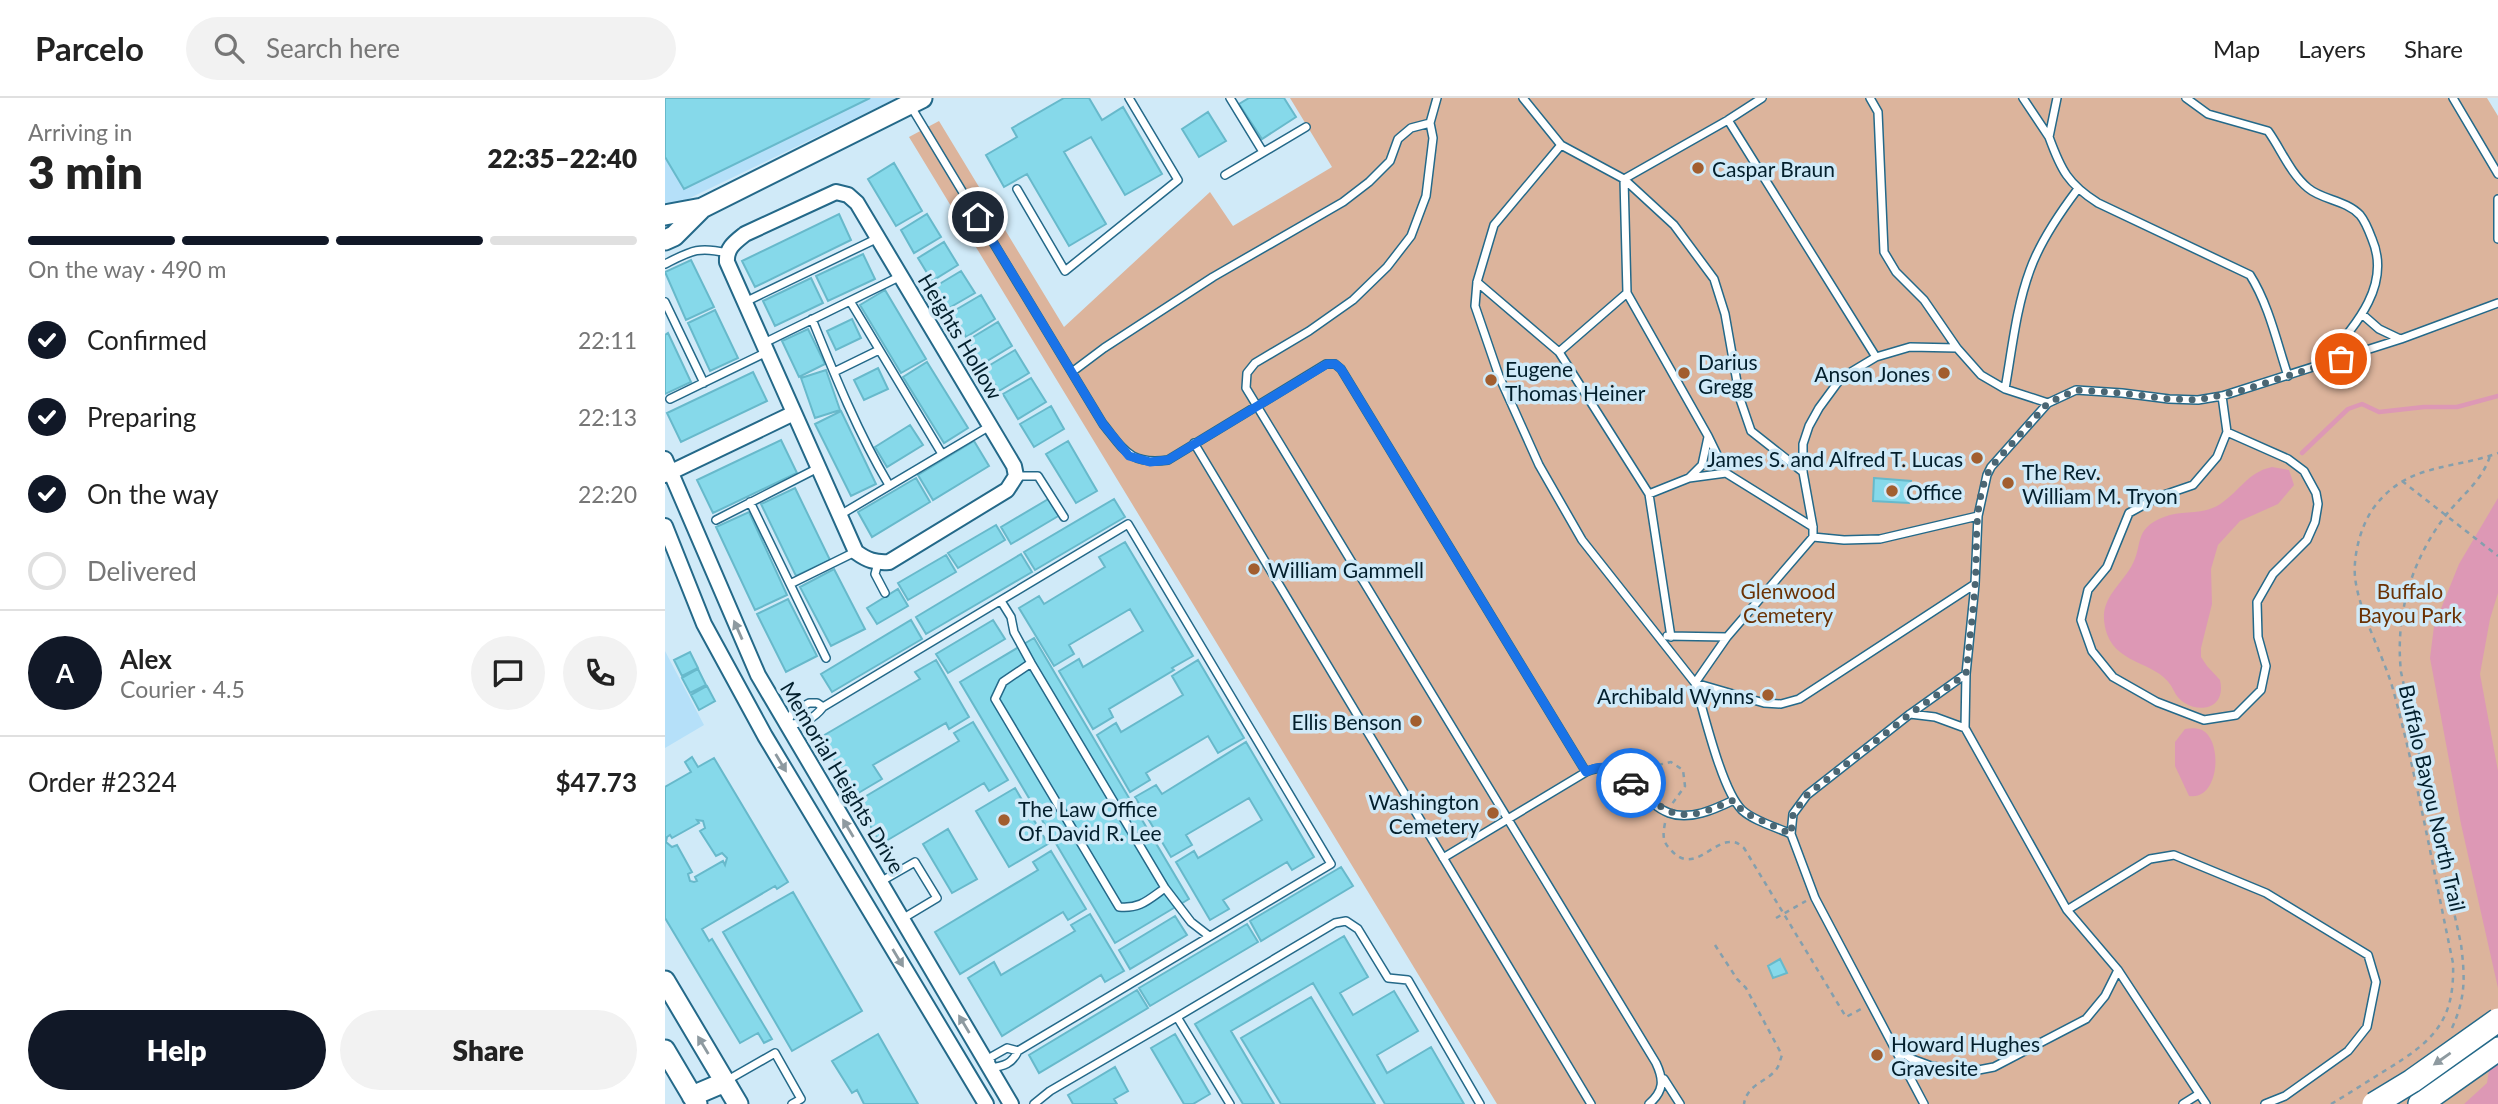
<!DOCTYPE html>
<html lang="en">
<head>
<meta charset="utf-8">
<style>
  :root { --surface:#fff; --page:#f2f2f2; --text:#222; --muted:#767676; --line:#e0e0e0; --accent:#111827 }
  body { margin:0; font-family:Lato,sans-serif; background:var(--page); color:var(--text); height:100vh; display:flex; flex-direction:column; font-size:26px; white-space:nowrap }
  * { box-sizing:border-box; margin:0 }
  p { font-size:23px; color:var(--muted) }
  .icon { flex:none; width:38px; height:38px; fill:none; stroke:currentColor; stroke-width:2; stroke-linecap:round; stroke-linejoin:round }
  .map { position:relative; flex:1; overflow:hidden }
  .side { display:flex; flex-direction:column; background:var(--surface); width:665px }
  .side>* { flex:none }
  .pin { position:absolute; display:grid; place-items:center; width:60px; height:60px; color:#fff; margin:-30px; border:4px solid #fff; border-radius:50%; box-shadow:0 2px 7px #0007 }
  .courier { position:absolute; display:grid; place-items:center; width:70px; height:70px; margin:-35px; border:5px solid #1a73e8; border-radius:50%; background:#fff; color:#222; box-shadow:0 2px 9px #0007 }
  .headline em { font-style:normal; font-weight:800 }
  .headline div { display:flex; flex-direction:column-reverse }
  .headline { display:flex; align-items:center; justify-content:space-between; height:119px; padding:0 28px }
  h1 { font-size:46px; font-weight:800; line-height:52px }
  .bar { display:grid; grid-template-columns:repeat(4,1fr); gap:10px 7px; align-content:center; height:84px; padding:0 28px }
  .bar i { height:9px; border-radius:5px; background:var(--line) }
  .bar .on { background:var(--accent) }
  .bar p { grid-column:span 4 }
  .line { display:flex; align-items:center; gap:18px; padding:0 28px; border-top:2px solid var(--line) }
  .line div { flex:1 }
  .round { display:grid; place-items:center; flex:none; width:74px; height:74px; border-radius:37px; background:var(--page) }
  ol { padding:0 28px; list-style:none }
  li { display:flex; align-items:center; gap:21px; height:77px }
  li p { margin-inline-start:auto }
  li .icon { padding:7px; border-radius:50%; background:var(--accent); color:#fff; stroke-width:4 }
  li:last-child { color:var(--muted) }
  li i { width:38px; height:38px; border:4px solid var(--line); border-radius:50% }
  .cta { display:flex; gap:14px; margin-top:auto; padding:14px 28px }
  .cta a { flex:1; height:80px; border-radius:42px; background:var(--accent); color:#fff; font-size:28px; font-weight:800; line-height:80px; text-align:center }
  .cta a+a { background:var(--page); color:var(--text) }
  header { display:flex; align-items:center; gap:42px; box-sizing:border-box; height:98px; padding:0 35px; background:var(--surface); border-bottom:2px solid var(--line) }
  header strong { font-size:33px }
  nav { display:flex; gap:38px; margin-inline-start:auto; font-size:24px }
  .search { width:490px; height:63px; background:var(--page); display:flex; align-items:center; gap:18px; box-sizing:border-box; padding:0 24px; border-radius:38px; color:var(--muted); font-size:26px }
  main { display:flex; flex:1; min-height:0 }
  .map>svg:first-child { display:block }
</style>
</head>
<body>
<header>
<strong>Parcelo</strong>
<div class="search"><svg class="icon" aria-label="search" viewBox="0 0 24 24"><circle cx="10" cy="10" r="6"/><path d="M15 15l6 6"/></svg>Search here</div>
<nav><a>Map</a><a>Layers</a><a>Share</a></nav>
</header>
<main>
<section class="side">
<div class="headline"><div><h1>3 min</h1><p>Arriving in</p></div><em>22:35–22:40</em></div>
<div class="bar"><i class="on"></i><i class="on"></i><i class="on"></i><i></i><p>On the way · 490 m</p></div>
<ol>
<li><svg class="icon" aria-label="check" viewBox="0 0 24 24"><path d="M5 12l5 5 9-10"/></svg>Confirmed<p>22:11</p></li>
<li><svg class="icon" aria-label="check" viewBox="0 0 24 24"><path d="M5 12l5 5 9-10"/></svg>Preparing<p>22:13</p></li>
<li><svg class="icon" aria-label="check" viewBox="0 0 24 24"><path d="M5 12l5 5 9-10"/></svg>On the way<p>22:20</p></li>
<li><i></i>Delivered</li>
</ol>
<div class="line" style="height:126px"><b class="round" style="background:var(--accent);color:#fff">A</b><div><b>Alex</b><p>Courier · 4.5</p></div><a class="round"><svg class="icon" aria-label="chat" viewBox="0 0 24 24"><path d="M4 5h16v11H9l-5 4z"/></svg></a><a class="round"><svg class="icon" aria-label="phone" viewBox="0 0 24 24"><path d="M5 4h4l2 5-3 2q2 4 5 5l2-3 5 2v4C11 20 4 13 5 4z"/></svg></a></div>
<div class="line" style="height:91px"><div>Order #2324</div><b>$47.73</b></div>
<div class="cta"><a>Help</a><a>Share</a></div>
</section>
<div class="map">
<svg width="1833" height="1006" viewBox="0 0 1833 1006">
  <rect width="100%" height="100%" fill="#d0eaf8"/>
  <path fill="#b5e0f9" d="M0,0H232L0,112Z
    M0,553L39,627L0,650Z"/>
  <path fill="#dcb49c" d="M625,0H1822L1833,18V1006H832L244,39L274,23L399,229L545,94L568,128L667,69Z"/>
  <path fill="#dd98b5" d="M1607,369L1624,372L1629,387L1613,406L1575,423L1553,447L1546,471L1547,506L1536,550V559L1542,568L1555,582C1563,618 1519,616 1509,593C1496,563 1454,569 1442,536C1431,504 1452,492 1466,469C1479,448 1467,431 1499,419C1516,412 1535,417 1552,408C1573,396 1582,374 1607,369Z
    M1833,400V495L1825,521L1815,576L1833,673V890L1796,726L1765,560L1769,528L1794,466Z
    M1520,631C1526,630 1532,630 1537,632C1558,642 1555,703 1524,698L1510,668V644Z
    M1833,915V1006H1799L1822,985Z"/>
  <g fill="none" stroke-linecap="round" stroke-linejoin="round">
    <path stroke="#dd98b5" stroke-width="4.5" d="M1637,355L1683,311L1697,306L1714,314L1759,309H1792L1833,298"/>
  </g>
  <path fill="#86d9ea" stroke="#67b9cb" stroke-width="2" fill-rule="evenodd" d="M0,0H205L19,91L0,59Z
    M399,0H424L437,22L458,9L497,76L460,97L426,39L399,54L441,126L404,148L362,76L339,89L321,57L352,39L347,30Z
    M584,0H619L631,19L597,41L574,6Z
    M543,14L561,43L534,59L517,31Z
    M229,65L257,113L231,128L203,81Z
    M174,116L186,142L90,189L77,163Z
    M262,116L276,139L249,155L236,132Z
    M279,144L293,167L267,183L253,160Z
    M198,156L210,181L163,203L151,178Z
    M26,162L49,209L21,222L0,174Z
    M296,173L310,195L284,210L271,188Z
    M146,180L158,205L110,228L98,203Z
    M220,192L261,261L236,275L195,207Z
    M316,197L330,221L301,239L287,214Z
    M50,212L73,260L45,273L23,225Z
    M187,221L196,240L171,252L162,233Z
    M333,224L347,248L317,266L303,242Z
    M143,231L160,266L134,279L117,243Z
    M3,235L26,284L0,296V237Z
    M350,252L364,275L334,293L320,270Z
    M262,264L303,330L279,345L238,279Z
    M213,270L223,291L199,302L189,282Z
    M161,272L175,312L150,320L136,280Z
    M88,274L102,303L16,344L2,315Z
    M366,280L381,304L353,321L338,296Z
    M386,308L399,331L369,349L355,326Z
    M176,313L211,386L186,398L150,326Z
    M245,327L258,347L222,369L210,349Z
    M116,342L132,375L48,415L32,382Z
    M309,343L324,368L268,402L253,377Z
    M403,343L432,393L411,405L381,356Z
    M251,380L265,404L207,439L193,414Z
    M1209,380L1246,383L1244,405L1208,403Z
    M130,390L165,462L131,478L96,406Z
    M385,400L395,417L346,446L336,429Z
    M449,401L460,419L370,472L359,454Z
    M84,414L122,497L90,512L51,429Z
    M331,427L340,442L293,470L283,455Z
    M460,444L528,558L507,570L509,572L444,611L448,619L428,631L394,573L414,561L418,569L478,533L465,511L404,547L409,556L389,568L354,510L374,498L379,506L440,469L434,459Z
    M356,456L367,474L261,536L251,519Z
    M281,457L291,474L243,502L233,485Z
    M169,471L200,531L166,548L135,489Z
    M233,491L243,508L212,526L202,510Z
    M123,501L152,558L121,574L92,516Z
    M246,522L257,541L167,594L156,576Z
    M328,522L340,541L283,575L271,556Z
    M369,540L524,801L450,845L295,584Z
    M25,554L33,570L17,578L9,562Z
    M271,562L304,619L284,631L281,625L208,667L217,681L190,697L156,639L255,581L250,574Z
    M533,562L579,640L553,655L543,638L481,675L485,682L465,694L432,637L451,625L456,634L518,597L507,578Z
    M33,571L41,587L25,595L17,580Z
    M42,588L50,603L34,612L26,597Z
    M308,624L343,682L324,693L319,685L216,746L191,704L294,643L289,635Z
    M581,644L649,759L627,772L622,764L558,802L564,811L545,822L511,764L529,753L533,760L597,722L584,700L521,737L527,747L506,759L470,699L491,687L497,696Z
    M27,659L33,669L49,660L123,784L112,791L110,788L37,831L44,843L47,841L107,941L99,945L93,935L75,945L0,820V689L26,674L20,664ZM32,722L38,723L40,730L35,733L51,758L57,755L62,760L60,767L58,763L30,779L32,783L29,784L25,783L23,776L27,774L12,747L7,749L1,744L2,739L5,737L7,740L34,725Z
    M350,690L383,746L344,769L311,713Z
    M283,731L312,781L287,795L258,746Z
    M386,753L421,811L403,822L398,814L295,876L270,834L373,772L368,764Z
    M676,769L688,788L596,843L585,823Z
    M128,794L197,913L127,953L58,834Z
    M425,816L459,873L440,884L436,877L337,938L303,880L329,864L336,877L410,833L406,827Z
    M510,818L522,837L465,871L454,852Z
    M582,826L593,844L485,908L474,890Z
    M679,838L703,879L675,895L688,917L729,893L753,933L712,957L722,975L766,949L799,1006H720L648,885L566,933L609,1006H578L530,926Z
    M1115,861L1122,875L1108,880L1103,868Z
    M472,892L483,910L374,975L364,957Z
    M646,899L710,1006H616L576,940Z
    M213,936L253,1006H199L192,992L187,995L167,963Z
    M510,936L545,996L528,1006H519L486,950Z
    M450,969L463,993L449,1001L452,1006H408L403,997Z"/>
  <g fill="none" stroke-linecap="round" stroke-linejoin="round">
    <g stroke="#246989" stroke-width="10">
      <path id="lane" d="M565,0L598,54
        M772,0L765,25L768,40L761,98L746,138L722,169L688,202L644,233L590,265L582,275L581,290L991,965C999,982 999,993 984,1006
        M858,0L896,47L959,81L1063,22L1097,0
        M1205,0L1213,14L1219,154L1231,174L1259,202L1292,250L1316,277L1340,291L1383,305L1411,292L1457,295L1504,301L1533,302L1557,298L1736,241L1833,205
        M1358,0L1384,39L1392,0
        M1521,0L1543,16L1603,33C1616,51 1625,75 1643,90C1657,102 1681,102 1695,117C1700,123 1704,133 1707,141C1728,190 1686,232 1656,267
        M1788,0L1833,76
        M245,7L438,326C460,353 465,367 503,362L661,266H670L676,271L921,674L778,760
        M1063,22L1211,259
        M1384,39C1396,72 1403,86 1433,105L1585,177C1604,207 1612,245 1623,278
        M896,47L829,127L812,184L810,208L834,278L874,367L917,442L1030,585L1099,605L1116,606L1134,601L1310,486
        M560,77L641,29
        M959,81L1009,127L1049,181L1060,216L1075,301L1086,333L1138,374
        M352,91L400,173L513,82L464,0
        M1833,101V141
        M0,166C26,153 33,148 62,155
        M812,184L894,254L984,396L1006,539
        M962,195L1043,338L1061,375L1148,429
        M185,203L277,356
        M0,204L39,285
        M80,204L213,140
        M1698,217L1714,231L1735,241
        M147,221C170,278 193,335 224,387
        M99,245L236,178
        M1292,250L1245,249L1211,259L1176,280L1154,310L1144,328L1138,346V374L1148,429V439L1062,539L1030,585C1039,615 1057,693 1077,712C1089,723 1111,729 1126,736L1128,716L1142,697L1245,616L1301,576
        M894,254L962,195L959,81
        M169,274L214,252
        M407,274L439,250L548,179L678,104L704,84L725,63L733,41L746,30L765,25
        M1340,291C1347,252 1351,210 1365,172C1375,144 1394,116 1412,92
        M1557,298L1562,334L1623,361L1639,373L1651,395L1653,406L1650,424L1642,442L1608,476L1592,504L1593,539L1601,568L1596,592L1571,617L1539,622L1492,604L1448,579L1427,553L1416,522L1423,492L1442,469L1464,415L1493,399L1528,387L1552,359L1562,334
        M5,301L102,254
        M1383,305L1326,369L1322,377L1313,418L1310,486L1301,576L1300,630L1402,812L1453,872L1541,1006
        M529,345L926,1006
        M351,378H373L399,419
        M1024,380L1061,375
        M984,396L1024,380L1037,367L1043,339
        M85,404L161,560
        M175,417L325,328
        M51,422L153,370
        M1148,439L1179,442L1215,441L1313,418
        M213,465L210,476L220,495
        M125,486L190,454
        M336,503L346,519L349,534L366,565L500,790C483,802 475,811 454,809L330,601L338,584L366,565
        M1002,538L1062,539
        M144,605H152L158,609C148,622 136,627 121,626L128,614Z
        M158,609L463,426L666,766L353,953
        M1245,616L1270,619L1300,630
        M921,674C960,656 972,703 1004,715C1025,723 1050,711 1069,702
        M1126,736L1150,800L1259,1006
        M215,784L250,764L272,800L237,821
        M500,790L526,824L544,838
        M1402,812L1485,761L1509,757L1601,795L1703,857L1711,884L1702,929L1683,953L1620,998L1600,1006
        M512,919L670,825L681,823L693,831L723,880L743,882L815,1006
        M342,950L353,953C347,966 339,968 325,970L326,959Z
        M1231,950L1247,961L1266,968L1303,974L1329,969L1421,921L1440,898L1453,872
        M999,981L1015,1006
        M61,983L110,955L136,1001L127,1006
        M369,1006L385,993L512,919L565,1006
        M1518,1006L1534,996"/>
    </g>
    <g stroke="#246989" stroke-width="18">
      <path id="street" d="M171,94L183,97L192,105L349,368L351,378L342,392L224,464C210,465 202,462 191,454L62,164C61,150 70,144 80,136Z
        M0,361L93,577L346,1006
        M0,377L129,315
        M0,428L39,526L100,638L321,1006"/>
    </g>
    <g stroke="#246989" stroke-width="23">
      <path id="secondary" d="M0,117L37,110L257,0
        M0,142L9,138L37,110
        M0,883L73,1006
        M0,952L32,1006
        M27,998L60,984"/>
    </g>
    <g stroke="#246989" stroke-width="26">
      <path id="primary" d="M1755,1006L1833,951"/>
    </g>
    <path stroke="#849fad" stroke-width="2.5" stroke-dasharray="5 5" stroke-linecap="butt" d="M1737,383L1833,458
      M993,667L1006,664L1018,672L1020,688L1007,706
      M1000,725C998,736 997,743 1005,751C1027,777 1044,746 1064,744C1071,743 1074,746 1079,750L1181,919L1196,911
      M1111,820L1141,803
      M1050,847L1072,881L1081,890L1117,957C1115,962 1114,969 1110,973C1099,985 1082,987 1079,1006
      M1787,930C1801,899 1800,879 1796,846L1736,574C1730,517 1746,463 1781,417C1797,397 1817,383 1825,358
      M1666,1006C1685,995 1703,983 1721,972C1768,943 1790,924 1788,865C1769,775 1753,684 1729,595C1719,557 1694,516 1690,479C1688,457 1696,426 1710,408C1743,365 1786,372 1833,355"/>
    <use href="#lane" stroke="#fff" stroke-width="7"/>
    <use href="#street" stroke="#fff" stroke-width="14"/>
    <use href="#secondary" stroke="#fff" stroke-width="19"/>
    <use href="#primary" stroke="#fff" stroke-width="23"/>
    <g stroke="#246989" stroke-width="26" stroke-linecap="butt">
      <path id="primary-bridge" d="M1709,1006L1747,983L1833,922"/>
    </g>
    <use href="#primary-bridge" stroke="#fff" stroke-width="23"/>
  </g>
  <defs><path id="oneway-solid" d="M-6-.8H1V-3.2L6.5 0L1 3.2V.8H-6Z" transform="scale(1.75)"/></defs>
  <g fill="#8e9aa0">
    <use href="#oneway-solid" transform="translate(73 532) rotate(-114)"/>
    <use href="#oneway-solid" transform="translate(116 665) rotate(59)"/>
    <use href="#oneway-solid" transform="translate(183 730) rotate(-121)"/>
    <use href="#oneway-solid" transform="translate(233 860) rotate(59)"/>
    <use href="#oneway-solid" transform="translate(299 926) rotate(-121)"/>
    <use href="#oneway-solid" transform="translate(38 947) rotate(-121)"/>
    <use href="#oneway-solid" transform="translate(1777 961) rotate(145)"/>
  </g>
  <g fill="none" stroke-linecap="round" stroke-linejoin="round">
    <path stroke="#4b6673" stroke-width="7" stroke-dasharray="0 12.6" d="M966,685C1009,722 1015,725 1069,702L1078,714L1126,736L1128,716L1142,697L1245,616L1301,576C1304,547 1308,517 1310,488C1313,450 1307,404 1326,369L1383,305L1411,292L1457,295L1504,301L1533,302L1575,293L1676,261"/>
    <path stroke="#1a73e8" stroke-width="9" d="M313,119L438,326L464,358L485,364L503,362L662,266H670L676,271L921,674C941,664 950,671 966,685"/>
  </g>
  <g fill="#a25e2f" stroke="#d0eaf8" stroke-width="2.5">
    <circle cx="1033" cy="70" r="7"/>
    <circle cx="1019" cy="275" r="7"/>
    <circle cx="1279" cy="275" r="7"/>
    <circle cx="826" cy="282" r="7"/>
    <circle cx="1312" cy="360" r="7"/>
    <circle cx="1343" cy="385" r="7"/>
    <circle cx="1227" cy="393" r="7"/>
    <circle cx="589" cy="471" r="7"/>
    <circle cx="1103" cy="597" r="7"/>
    <circle cx="751" cy="623" r="7"/>
    <circle cx="828" cy="715" r="7"/>
    <circle cx="339" cy="722" r="7"/>
    <circle cx="1212" cy="957" r="7"/>
  </g>
  <g text-anchor="middle" dominant-baseline="central" stroke-width="7" stroke-linejoin="round" paint-order="stroke">
    <g font-size="21" fill="#031f2c" stroke="#d0eaf8" text-anchor="start">
      <text x="1047" y="70">Caspar Braun</text>
      <text x="1033" y="263">Darius<tspan x="1033" dy="24">Gregg</tspan></text>
      <text x="840" y="270">Eugene<tspan x="840" dy="24">Thomas Heiner</tspan></text>
      <text x="1265" y="275" text-anchor="end">Anson Jones</text>
      <text x="1298" y="360" text-anchor="end">James S. and Alfred T. Lucas</text>
      <text x="1357" y="373">The Rev.<tspan x="1357" dy="24">William M. Tryon</tspan></text>
      <text x="1241" y="393">Office</text>
      <text x="603" y="471">William Gammell</text>
      <text x="1089" y="597" text-anchor="end">Archibald Wynns</text>
      <text x="737" y="623" text-anchor="end">Ellis Benson</text>
      <text x="814" y="703" text-anchor="end">Washington<tspan x="814" dy="24">Cemetery</tspan></text>
      <text x="353" y="710">The Law Office<tspan x="353" dy="24">Of David R. Lee</tspan></text>
      <text x="1226" y="945">Howard Hughes<tspan x="1226" dy="24">Gravesite</tspan></text>
    </g>
    <g font-size="21" fill="#031f2c" stroke="#d0eaf8">
      <text transform="translate(296 238) rotate(59)">Heights Hollow</text>
      <text transform="translate(178 679) rotate(59)">Memorial Heights Drive</text>
      <text transform="translate(1768 700) rotate(77)">Buffalo Bayou North Trail</text>
    </g>
    <g font-size="21" fill="#6b3204" stroke="#d0eaf8">
      <text x="1123" y="492">Glenwood<tspan x="1123" dy="24">Cemetery</tspan></text>
      <text x="1745" y="492">Buffalo<tspan x="1745" dy="24">Bayou Park</tspan></text>
    </g>
  </g>
</svg>
<div class="pin" style="left:1676px;top:261px;background:#ea580c"><svg class="icon" aria-label="bag" viewBox="0 0 24 24"><path d="M5 8h14l-1 12H6zM9 8a3 3 0 0 1 6 0"/></svg></div>
<div class="pin" style="left:313px;top:119px;background:#1f2937"><svg class="icon" aria-label="home" viewBox="0 0 24 24"><path d="M3 11l9-7 9 7M6 9v11h12V9"/></svg></div>
<div class="courier" style="left:966px;top:685px"><svg class="icon" aria-label="car" viewBox="0 0 24 24"><path d="M5 17H2v-5l4-1 3-4h7l3 4 3 1v5h-3M9 17h6M6 11h13"/><circle cx="7" cy="17" r="2"/><circle cx="17" cy="17" r="2"/></svg></div>
</div>
</main>
</body>
</html>
